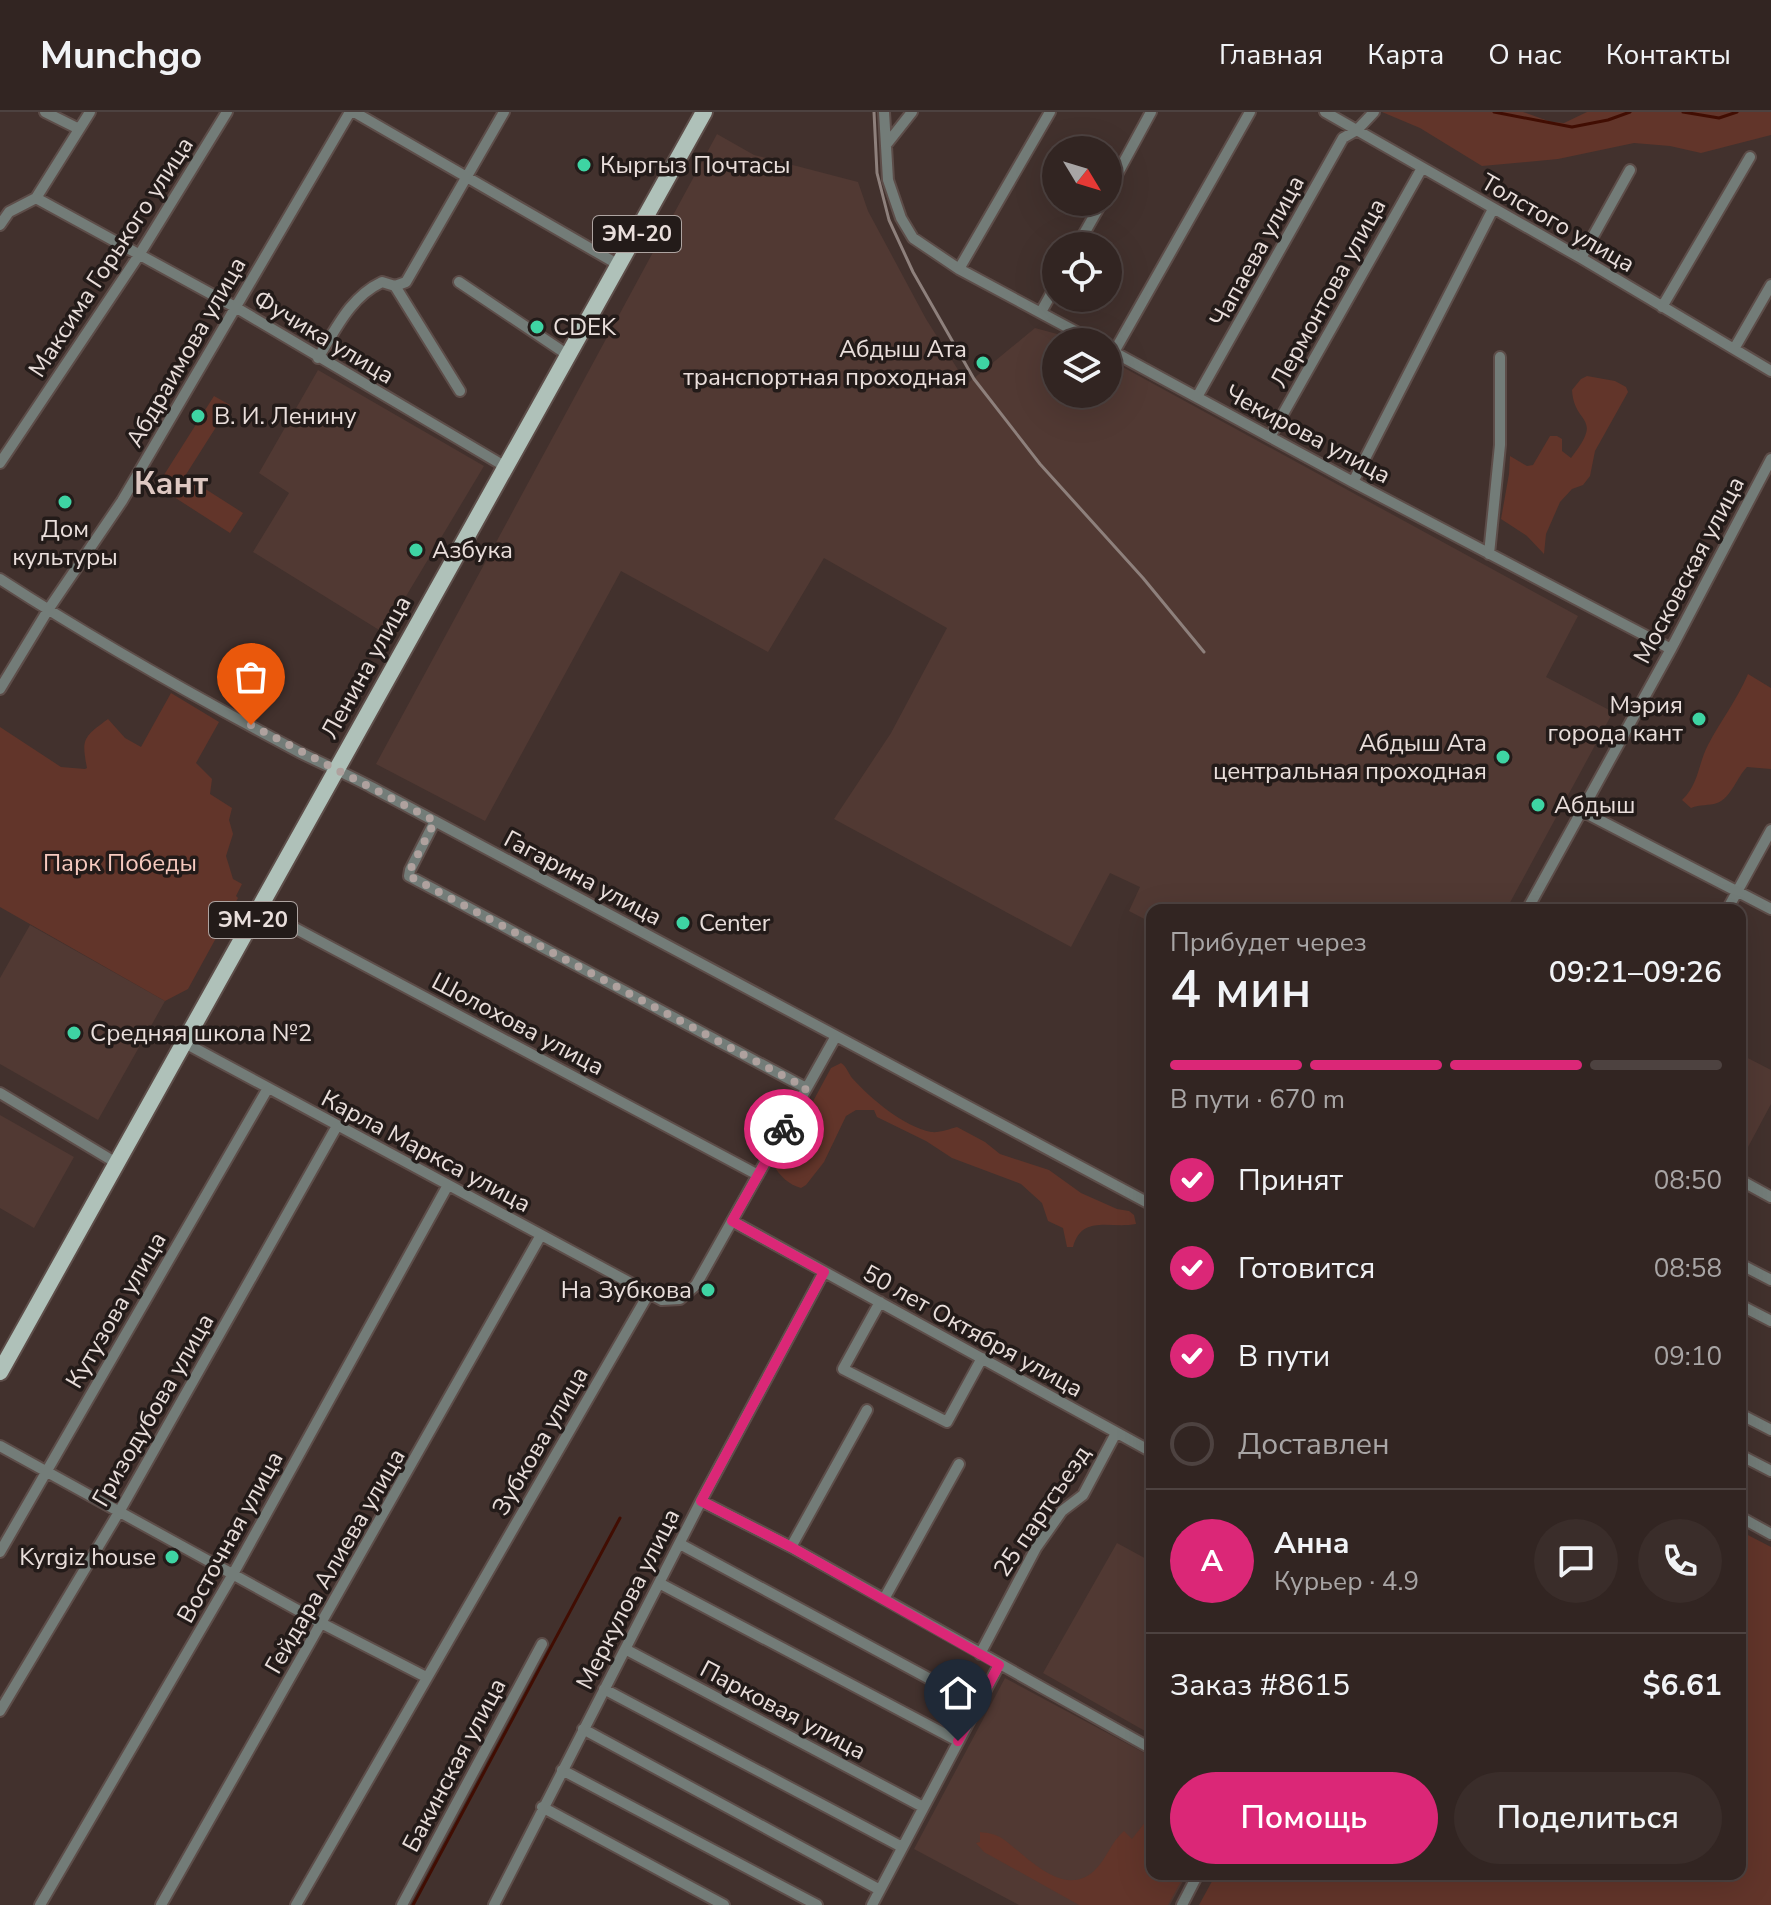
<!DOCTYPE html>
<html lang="ru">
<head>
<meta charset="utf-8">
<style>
  :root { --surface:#322522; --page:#3a2d2a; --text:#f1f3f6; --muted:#a8a5a5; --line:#4d4240; --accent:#db2777 }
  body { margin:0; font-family:"Nunito Sans",sans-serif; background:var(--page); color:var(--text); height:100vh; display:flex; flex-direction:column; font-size:30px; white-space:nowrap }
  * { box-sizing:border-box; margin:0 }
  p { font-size:26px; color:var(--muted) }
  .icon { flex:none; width:44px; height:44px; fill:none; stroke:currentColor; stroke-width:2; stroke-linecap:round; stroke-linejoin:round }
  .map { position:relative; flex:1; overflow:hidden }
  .drawer { position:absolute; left:1146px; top:792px; width:600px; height:976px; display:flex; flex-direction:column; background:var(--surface); border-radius:16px; box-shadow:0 8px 32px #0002,0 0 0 2px var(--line) }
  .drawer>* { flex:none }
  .needle { width:52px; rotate:128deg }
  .fabs { position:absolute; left:1042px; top:24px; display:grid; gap:16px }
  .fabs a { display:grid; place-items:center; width:80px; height:80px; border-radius:50%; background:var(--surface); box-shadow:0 8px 32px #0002,0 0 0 2px var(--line); font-size:40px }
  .pin { position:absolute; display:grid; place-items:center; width:68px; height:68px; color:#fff; margin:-82px -34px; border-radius:50% 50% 50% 0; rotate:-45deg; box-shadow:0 0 8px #0007 }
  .pin .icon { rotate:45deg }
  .courier { position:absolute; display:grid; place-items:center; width:80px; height:80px; margin:-40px; border:6px solid #db2777; border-radius:50%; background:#fff; color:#222; box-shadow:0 2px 10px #0007 }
  .overview em { font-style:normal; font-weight:600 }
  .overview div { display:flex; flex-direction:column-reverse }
  .overview { display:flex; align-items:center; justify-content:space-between; height:136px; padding:0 24px }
  h1 { font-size:52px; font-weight:600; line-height:60px }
  .bar { display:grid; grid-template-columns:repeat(4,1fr); gap:12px 8px; align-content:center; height:96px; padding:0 24px }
  .bar i { height:10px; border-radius:6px; background:var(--line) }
  .bar .on { background:var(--accent) }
  .bar p { grid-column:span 4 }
  .line { display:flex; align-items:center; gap:20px; padding:0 24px; border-top:2px solid var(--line) }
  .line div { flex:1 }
  .round { display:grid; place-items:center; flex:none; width:84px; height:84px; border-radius:42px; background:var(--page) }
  ol { padding:0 24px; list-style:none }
  li { display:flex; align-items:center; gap:24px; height:88px }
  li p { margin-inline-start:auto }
  li .icon { padding:8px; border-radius:50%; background:var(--accent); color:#fff; stroke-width:4 }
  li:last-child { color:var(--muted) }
  li i { width:44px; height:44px; border:4px solid var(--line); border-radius:50% }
  .button { display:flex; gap:16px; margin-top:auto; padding:16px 24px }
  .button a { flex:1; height:92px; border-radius:48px; background:var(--accent); color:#fff; font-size:32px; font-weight:600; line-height:92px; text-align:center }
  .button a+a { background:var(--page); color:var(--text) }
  header { display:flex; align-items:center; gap:48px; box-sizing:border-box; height:112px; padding:0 40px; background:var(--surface); border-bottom:2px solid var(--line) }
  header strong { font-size:38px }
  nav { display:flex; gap:44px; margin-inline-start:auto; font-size:28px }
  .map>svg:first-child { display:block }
</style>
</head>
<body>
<header>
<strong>Munchgo</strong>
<nav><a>Главная</a><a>Карта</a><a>О нас</a><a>Контакты</a></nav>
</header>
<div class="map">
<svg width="1771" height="1793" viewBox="0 0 1771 1793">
  <rect width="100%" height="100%" fill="#42312d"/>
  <path fill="#513933" d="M717,22L754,43L858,70L868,99L926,207L967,272L1035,216L1068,225L1078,230H1056V282H1108V247L1578,504L1546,565L1613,600L1506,798H1152V811L1129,799L1140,775L1110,761L1071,835L834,707L891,621L947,516L824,446L768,540L621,459L485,709L376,652Z
    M318,258L484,354L384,521L253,440L289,381L259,361Z
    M30,813L165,889L98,1008L0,952V866Z
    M1740,942L1771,958V992L1740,1050Z
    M0,1003L74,1045L34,1116L0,1096Z
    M1117,1431L1152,1450V1623L1043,1561Z
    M1005,1566L1152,1645V1762H1187L1170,1793H1019L914,1737Z"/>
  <path fill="#62352a" d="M1382,0H1523L1551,10L1564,11L1587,0H1771V23L1701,41L1670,34L1634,31L1558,47L1482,54L1420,16Z
    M1587,264L1615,269L1626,275L1628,280L1595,339L1590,364L1583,373L1572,377L1560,390L1546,422L1544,442L1527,424L1501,407L1509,362L1510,344L1527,354L1533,353L1550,324H1557L1562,327V339L1571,346C1605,303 1574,314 1572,278L1581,267Z
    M214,284L230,293L185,364L243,401L230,421L157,374Z
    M1748,562L1771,576V657L1747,655C1737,665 1731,686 1717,691C1709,694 1700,692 1691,696L1682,688C1699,672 1698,652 1708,633C1721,608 1737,588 1748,562Z
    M171,581L219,610L196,651L212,667L210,682L232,696L229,708L233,722L226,744L233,767L242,772L236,784L238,786L188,877L165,889L0,795V615L61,655L85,657L87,656C81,626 84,625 108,607L125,626L141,635Z
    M841,951C847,955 848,961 852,966C870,986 904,1015 931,1020C940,1021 949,1017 957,1015L985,1030L1000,1042L1049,1058L1081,1081L1117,1097L1129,1099L1134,1103L1136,1112C1110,1117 1082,1102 1073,1135H1067L1063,1116L1048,1109L1042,1091L1021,1072L952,1046L926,1029L877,1005L874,998H856L846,1004L824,1050L806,1073L801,1076C789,1073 780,1064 774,1054L797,1019L831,956Z
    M1740,1419L1771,1435V1793H1199L1216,1762H1740Z
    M1152,1688V1762H1185L1168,1793H1079L984,1740L976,1731L980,1730V1720C988,1721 996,1722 1003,1727C1027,1744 1063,1787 1094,1759C1106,1748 1111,1730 1124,1719L1132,1727C1142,1714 1152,1704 1152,1688Z"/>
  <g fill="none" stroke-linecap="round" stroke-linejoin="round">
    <path stroke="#410d02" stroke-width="3" d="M1494,0L1572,15L1608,8L1630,0
      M1683,0L1719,6L1737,0
      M413,1793L620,1406"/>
    <g stroke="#5d4d49" stroke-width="14">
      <path id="street" d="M45,0L79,17
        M354,0L619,153
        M884,0L888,68L901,106L913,126L959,157L1095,230
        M1325,0L1581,146L1771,259
        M886,33L912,0
        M1108,79L1151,0
        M36,86L235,195L506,355
        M0,113L9,100L36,86L90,0
        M1077,134L1102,90
        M1581,146L1630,58
        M959,157L1050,0
        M459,170L568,243
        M395,174L460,279
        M1662,195L1750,45
        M1041,200L1056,173
        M1108,237L1353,370L1671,537
        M1734,237L1771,173
        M1114,240L1250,0
        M318,246C336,217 350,185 382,170L395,174L406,170L504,0
        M1197,285L1343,26L1357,18L1374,0
        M1270,325L1422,56
        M0,351L139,143L227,0
        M1353,370L1493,97
        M1489,442L1500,333V245
        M0,467C97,530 199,587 301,641C325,653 349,663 373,676L1152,1093
        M0,577L48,498L122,389L350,0
        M1580,698L1771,797
        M435,709L410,758L409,764L806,976
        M259,797L758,1063
        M1527,798L1671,537L1771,347
        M1727,798L1771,718
        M185,931L662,1188L680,1187L696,1173L836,924
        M0,981L118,1052
        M1740,1068L1771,1085
        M732,1109L1152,1340
        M1740,1152L1771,1168
        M880,1190L843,1257L947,1310L982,1246
        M1740,1193L1771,1209
        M1740,1302L1771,1318
        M0,1334L323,1512L426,1565
        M1740,1343L1771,1359
        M701,1389L791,1435L1152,1637
        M1740,1405L1771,1422
        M680,1432L978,1593
        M791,1435L867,1298
        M0,1440L268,976
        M659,1471L958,1629
        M884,1487L959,1352
        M625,1537L923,1695
        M980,1542L1036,1436L1062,1399L1083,1383L1116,1321
        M604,1577L902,1735
        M0,1599L119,1400L337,1014
        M583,1617L880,1778
        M562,1658L817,1793
        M542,1695L724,1793
        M40,1793L233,1462L448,1073
        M161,1793L541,1123
        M296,1793L649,1181
        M402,1793L542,1532
        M494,1793L701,1389L824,1160
        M872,1793L999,1553
        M1182,1793L1198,1762"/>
    </g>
    <g stroke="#5d4d49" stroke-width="20">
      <path id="primary" d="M0,1260L704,0"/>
    </g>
    <use href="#street" stroke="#737c78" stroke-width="10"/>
    <use href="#primary" stroke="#afc1b9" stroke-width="16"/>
    <path stroke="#8e807c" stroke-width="3" d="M874,0L877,61L889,108L913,160L974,267L1040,352L1143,466L1204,540"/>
  </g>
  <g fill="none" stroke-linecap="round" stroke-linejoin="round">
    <path stroke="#afa19e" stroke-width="8" stroke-dasharray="0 14.4" d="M251,613L435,709L410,758L409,764L806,976L784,1017"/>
    <path stroke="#db2777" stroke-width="10" d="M784,1017L732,1109L824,1160L701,1389L791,1435L999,1553L958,1629"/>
  </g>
  <g fill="#3ed4a3" stroke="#231b19" stroke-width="3">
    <circle cx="584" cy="53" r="8"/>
    <circle cx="537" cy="215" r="8"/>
    <circle cx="983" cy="251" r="8"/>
    <circle cx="198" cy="304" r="8"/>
    <circle cx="65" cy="390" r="8"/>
    <circle cx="416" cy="438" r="8"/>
    <circle cx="1699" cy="607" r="8"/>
    <circle cx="1503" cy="645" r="8"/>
    <circle cx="1538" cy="693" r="8"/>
    <circle cx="683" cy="811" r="8"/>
    <circle cx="74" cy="921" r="8"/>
    <circle cx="708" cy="1178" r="8"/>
    <circle cx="172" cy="1445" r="8"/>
  </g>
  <g text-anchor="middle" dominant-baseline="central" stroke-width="7" stroke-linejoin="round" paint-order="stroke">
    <g fill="#231b19" stroke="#aea4a1" stroke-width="2">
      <rect x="593" y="104" width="88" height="36" rx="6"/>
      <rect x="209" y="790" width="88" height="36" rx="6"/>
    </g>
    <g font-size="22" font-weight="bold" fill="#e9dedb">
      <text x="637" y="122">ЭМ-20</text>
      <text x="253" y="808">ЭМ-20</text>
    </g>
    <g font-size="24" fill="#e9dedb" stroke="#231b19" text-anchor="start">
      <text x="600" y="53">Кыргыз Почтасы</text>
      <text x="553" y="215">CDEK</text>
      <text x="967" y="237" text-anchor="end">Абдыш Ата<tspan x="967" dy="28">транспортная проходная</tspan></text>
      <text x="214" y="304">В. И. Ленину</text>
      <text x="65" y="417" text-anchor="middle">Дом<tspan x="65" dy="28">культуры</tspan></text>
      <text x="432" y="438">Азбука</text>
      <text x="1683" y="593" text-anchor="end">Мэрия<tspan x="1683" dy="28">города кант</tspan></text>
      <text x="1487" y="631" text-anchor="end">Абдыш Ата<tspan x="1487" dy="28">центральная проходная</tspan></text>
      <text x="1554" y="693">Абдыш</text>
      <text x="699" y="811">Center</text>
      <text x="90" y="921">Средняя школа №2</text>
      <text x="692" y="1178" text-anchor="end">На Зубкова</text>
      <text x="156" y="1445" text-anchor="end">Kyrgiz house</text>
    </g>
    <g font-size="24" fill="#e9dedb" stroke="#231b19">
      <text transform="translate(1558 111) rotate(30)">Толстого улица</text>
      <text transform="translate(1257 139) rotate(-61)">Чапаева улица</text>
      <text transform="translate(111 145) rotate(-57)">Максима Горького улица</text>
      <text transform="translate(1328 181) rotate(-61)">Лермонтова улица</text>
      <text transform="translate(324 225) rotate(31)">Фучика улица</text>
      <text transform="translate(186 240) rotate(-60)">Абдраимова улица</text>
      <text transform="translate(1308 322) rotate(28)">Чекирова улица</text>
      <text transform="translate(1689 458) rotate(-62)">Московская улица</text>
      <text transform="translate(366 555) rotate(-61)">Ленина улица</text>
      <text transform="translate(583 766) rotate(28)">Гагарина улица</text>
      <text transform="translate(518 912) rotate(28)">Шолохова улица</text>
      <text transform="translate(426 1039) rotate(28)">Карла Маркса улица</text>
      <text transform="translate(116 1198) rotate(-60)">Кутузова улица</text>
      <text transform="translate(973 1219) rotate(29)">50 лет Октября улица</text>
      <text transform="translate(153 1298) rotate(-60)">Гризодубова улица</text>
      <text transform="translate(540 1329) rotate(-60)">Зубкова улица</text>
      <text transform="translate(1042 1399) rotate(-56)">25 партсъезд</text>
      <text transform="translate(230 1425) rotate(-61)">Восточная улица</text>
      <text transform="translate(335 1449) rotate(-60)">Гейдара Алиева улица</text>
      <text transform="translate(628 1487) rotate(-63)">Меркулова улица</text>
      <text transform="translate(783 1598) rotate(28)">Парковая улица</text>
      <text transform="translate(454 1653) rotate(-62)">Бакинская улица</text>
    </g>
    <g font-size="24" fill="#f6c9be" stroke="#231b19">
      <text x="120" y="751">Парк Победы</text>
    </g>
    <g font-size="32" font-weight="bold" fill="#dec8c2" stroke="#231b19">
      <text x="171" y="371">Кант</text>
    </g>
  </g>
</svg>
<div class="fabs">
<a><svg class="needle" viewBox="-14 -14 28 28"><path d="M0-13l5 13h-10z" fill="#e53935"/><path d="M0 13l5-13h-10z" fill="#a8a5a5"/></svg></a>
<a><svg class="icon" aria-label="locate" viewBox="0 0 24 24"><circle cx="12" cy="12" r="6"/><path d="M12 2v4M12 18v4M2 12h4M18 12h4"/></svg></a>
<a><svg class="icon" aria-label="layers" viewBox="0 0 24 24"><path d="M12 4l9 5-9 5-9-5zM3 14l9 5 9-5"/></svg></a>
</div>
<div class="pin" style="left:251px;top:613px;background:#ea580c"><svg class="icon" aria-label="bag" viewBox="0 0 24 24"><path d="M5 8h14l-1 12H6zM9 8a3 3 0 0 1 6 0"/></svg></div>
<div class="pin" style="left:958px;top:1629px;background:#1f2937"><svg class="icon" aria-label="home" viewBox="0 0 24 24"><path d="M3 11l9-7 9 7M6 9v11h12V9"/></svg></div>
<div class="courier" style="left:784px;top:1017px"><svg class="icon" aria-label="bike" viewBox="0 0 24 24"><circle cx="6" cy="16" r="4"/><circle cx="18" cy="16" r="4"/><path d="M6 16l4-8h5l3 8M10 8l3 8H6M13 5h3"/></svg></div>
<section class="drawer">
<div class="overview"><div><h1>4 мин</h1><p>Прибудет через</p></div><em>09:21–09:26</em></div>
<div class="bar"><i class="on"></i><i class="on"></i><i class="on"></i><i></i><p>В пути · 670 m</p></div>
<ol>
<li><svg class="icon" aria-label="check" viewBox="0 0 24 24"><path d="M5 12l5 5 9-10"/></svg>Принят<p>08:50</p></li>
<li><svg class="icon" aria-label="check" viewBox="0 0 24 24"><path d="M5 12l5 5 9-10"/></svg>Готовится<p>08:58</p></li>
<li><svg class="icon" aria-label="check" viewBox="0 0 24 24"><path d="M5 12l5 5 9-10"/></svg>В пути<p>09:10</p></li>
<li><i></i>Доставлен</li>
</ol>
<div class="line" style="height:144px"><b class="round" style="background:var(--accent);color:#fff">А</b><div><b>Анна</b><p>Курьер · 4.9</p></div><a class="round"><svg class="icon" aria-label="chat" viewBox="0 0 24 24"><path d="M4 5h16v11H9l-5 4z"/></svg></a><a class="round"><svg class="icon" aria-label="phone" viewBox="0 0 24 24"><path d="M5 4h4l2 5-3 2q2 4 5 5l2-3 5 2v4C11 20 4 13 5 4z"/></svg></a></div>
<div class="line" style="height:104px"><div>Заказ #8615</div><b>$6.61</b></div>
<div class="button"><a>Помощь</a><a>Поделиться</a></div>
</section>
</div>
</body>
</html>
